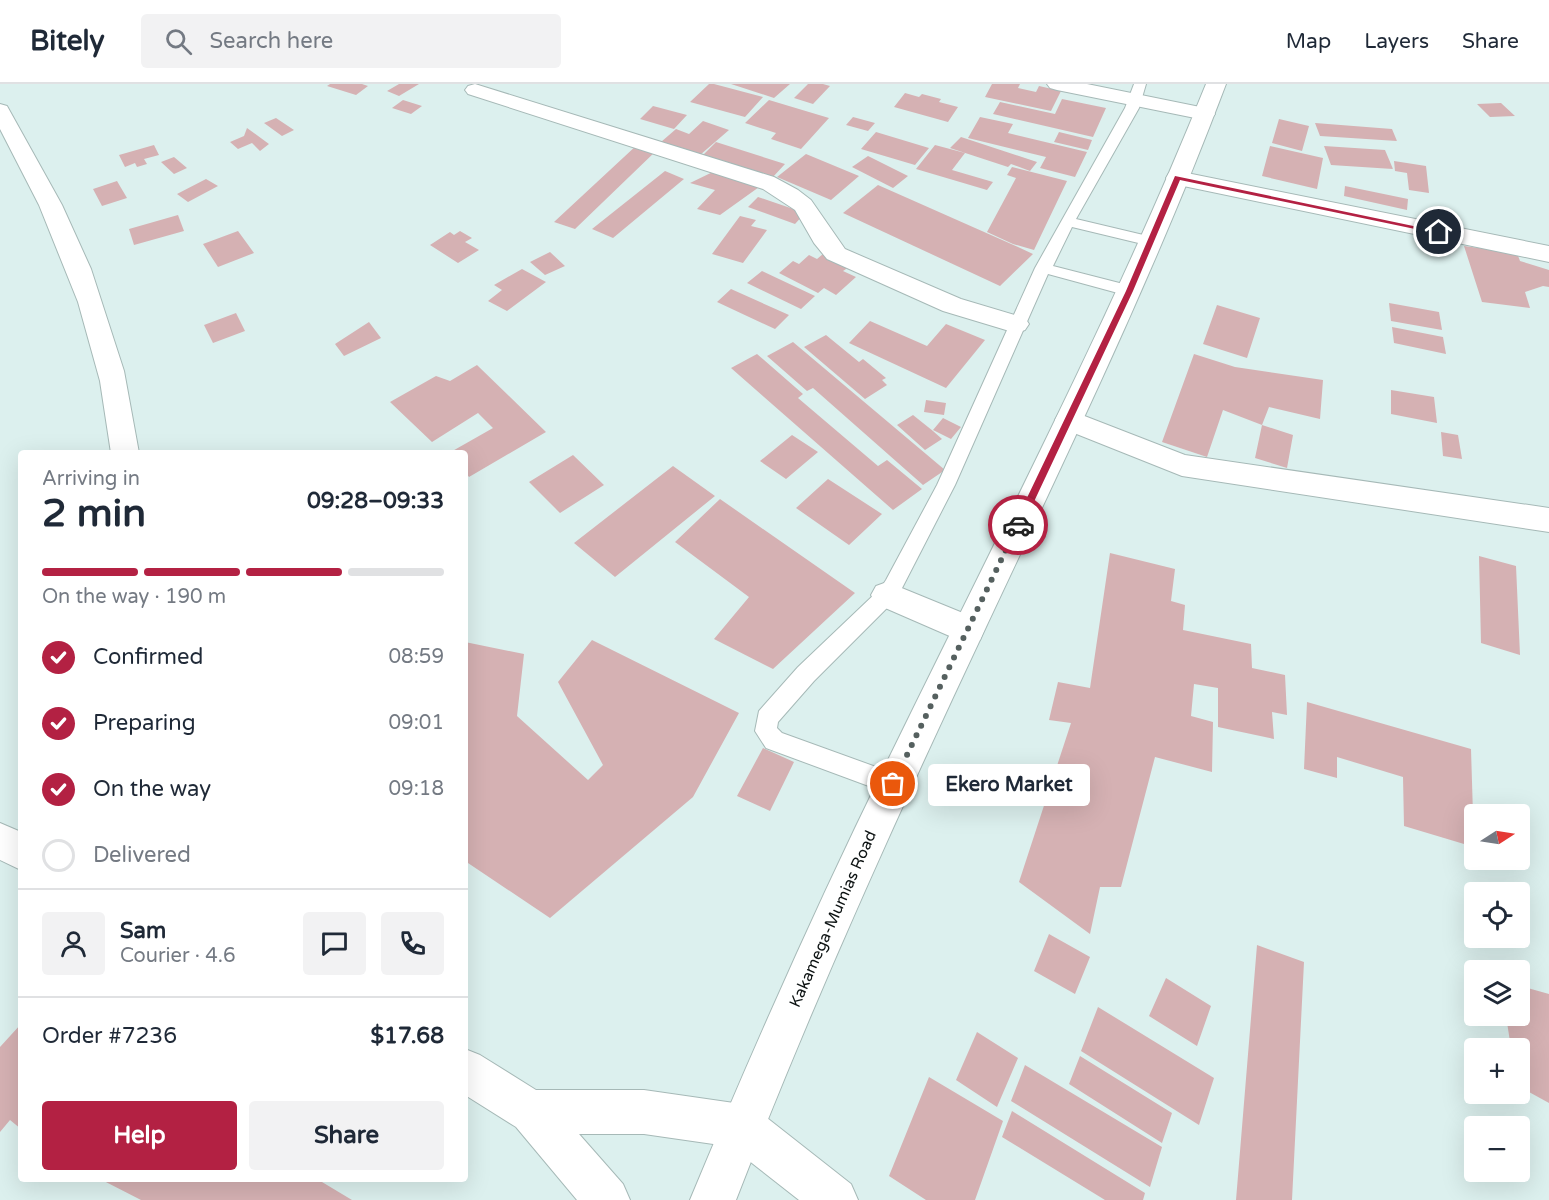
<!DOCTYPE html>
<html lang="en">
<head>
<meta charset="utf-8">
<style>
  :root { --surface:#fff; --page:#f2f2f3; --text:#1f2937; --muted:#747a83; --line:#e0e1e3; --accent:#b32143 }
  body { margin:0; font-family:"Varela Round",sans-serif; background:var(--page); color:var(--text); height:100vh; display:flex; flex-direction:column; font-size:22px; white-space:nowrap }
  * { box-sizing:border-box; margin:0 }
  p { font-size:20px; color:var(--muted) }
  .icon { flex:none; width:33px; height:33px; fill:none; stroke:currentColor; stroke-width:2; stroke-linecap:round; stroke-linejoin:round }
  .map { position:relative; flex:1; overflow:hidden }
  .panel { position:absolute; left:18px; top:366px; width:450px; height:732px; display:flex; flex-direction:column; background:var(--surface); border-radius:6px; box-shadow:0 6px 24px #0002 }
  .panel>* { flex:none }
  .needle { width:39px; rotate:78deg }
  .buttons { position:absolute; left:1464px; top:720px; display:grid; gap:12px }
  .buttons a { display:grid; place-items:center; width:66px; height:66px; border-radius:6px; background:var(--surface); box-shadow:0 6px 24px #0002; font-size:30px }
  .pin { position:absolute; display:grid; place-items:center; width:51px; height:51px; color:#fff; margin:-26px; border:3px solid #fff; border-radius:50%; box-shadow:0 2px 6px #0007 }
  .courier { position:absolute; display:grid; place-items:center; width:60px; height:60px; margin:-30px; border:4px solid #b32143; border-radius:50%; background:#fff; color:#222; box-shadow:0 2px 8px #0007 }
  .bubble { position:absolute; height:42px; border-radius:6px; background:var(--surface); box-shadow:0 6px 24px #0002; font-size:20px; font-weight:700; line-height:42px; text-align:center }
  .headline em { font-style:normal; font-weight:700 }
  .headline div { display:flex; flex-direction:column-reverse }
  .headline { display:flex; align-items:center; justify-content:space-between; height:102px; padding:0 24px }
  h1 { font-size:39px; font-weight:700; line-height:45px }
  .bar { display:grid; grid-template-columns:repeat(4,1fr); gap:9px 6px; align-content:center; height:72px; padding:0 24px }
  .bar i { height:8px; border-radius:4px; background:var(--line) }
  .bar .current { background:var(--accent) }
  .bar p { grid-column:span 4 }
  .line { display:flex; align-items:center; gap:15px; padding:0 24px; border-top:2px solid var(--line) }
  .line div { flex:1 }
  .round { display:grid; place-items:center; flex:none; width:63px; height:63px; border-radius:6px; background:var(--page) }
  ol { padding:0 24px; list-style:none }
  li { display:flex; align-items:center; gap:18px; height:66px }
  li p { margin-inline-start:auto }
  li .icon { padding:6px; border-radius:50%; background:var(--accent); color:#fff; stroke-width:4 }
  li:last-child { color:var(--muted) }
  li i { width:33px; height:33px; border:3px solid var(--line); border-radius:50% }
  .cta { display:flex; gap:12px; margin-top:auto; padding:12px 24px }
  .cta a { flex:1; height:69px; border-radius:6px; background:var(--accent); color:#fff; font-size:24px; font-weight:700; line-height:69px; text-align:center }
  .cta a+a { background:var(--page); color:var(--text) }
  header { display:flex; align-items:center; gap:36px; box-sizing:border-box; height:84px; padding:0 30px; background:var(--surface); border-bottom:2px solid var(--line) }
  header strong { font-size:28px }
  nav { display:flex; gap:33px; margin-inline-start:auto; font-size:21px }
  .search { width:420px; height:54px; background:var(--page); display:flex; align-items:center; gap:15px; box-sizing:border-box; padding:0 21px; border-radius:6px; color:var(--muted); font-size:22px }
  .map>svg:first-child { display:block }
</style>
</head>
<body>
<header>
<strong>Bitely</strong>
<div class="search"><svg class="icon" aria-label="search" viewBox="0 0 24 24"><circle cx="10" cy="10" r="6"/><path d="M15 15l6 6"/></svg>Search here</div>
<nav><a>Map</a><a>Layers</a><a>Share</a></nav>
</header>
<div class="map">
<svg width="1549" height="1116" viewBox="0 0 1549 1116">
  <rect width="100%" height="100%" fill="#dcf0ee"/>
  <path fill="#d5b1b3" d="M330,0H362L368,2L356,11L327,2Z
    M399,0H419L399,12L387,7Z
    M709,0H714L763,13L745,33L690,18Z
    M731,0H790L774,14Z
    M808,0H823L830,2L813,20L794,14Z
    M992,0H1020L1018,4L1036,8L1039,2L1061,7L1051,27L985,13Z
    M905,9L919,13L922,10L941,15L939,18L958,23L948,38L894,23Z
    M1062,15L1106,24L1093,53L993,30L1000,18L1055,30Z
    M403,16L422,22L411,30L392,24Z
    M769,16L829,34L801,65L771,55L776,49L745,39Z
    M1501,19L1515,32L1490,33L1477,20Z
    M653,22L687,31L674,45L640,35Z
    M853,33L875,39L868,47L846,41Z
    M980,33L1013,40L1008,49L1087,68L1075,93L1040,84L1046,73L968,54Z
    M276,34L294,46L282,52L264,39Z
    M1279,35L1309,42L1302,67L1272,59Z
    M703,37L729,46L700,71L661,58L676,45L689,50Z
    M1315,39L1392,45L1397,57L1320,52Z
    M247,44L269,60L260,67L252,59L238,65L230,58L244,52Z
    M876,48L929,64L915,81L861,65Z
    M1059,48L1092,56L1088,66L1054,58Z
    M961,53L1037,78L1030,87L1011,80L1008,83L950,64Z
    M716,58L785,80L772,94L702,72Z
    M638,60L657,66L575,145L554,138Z
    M154,61L159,71L144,75L147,80L137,83L135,79L125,83L119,71Z
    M935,61L965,69L952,86L993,98L987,106L916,85Z
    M1270,62L1323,74L1317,105L1262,92Z
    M1324,62L1385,66L1393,85L1331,81Z
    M806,70L859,92L831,116L777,93Z
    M868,72L908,92L893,104L852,83Z
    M174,73L187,84L174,90L161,78Z
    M1394,77L1426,82L1429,109L1409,106L1407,89L1395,87Z
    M1012,83L1067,97L1034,166L1013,160L987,148L1016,94L1007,91Z
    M721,84L766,98L720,131L697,125L715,106L690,99Z
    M665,87L684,95L613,154L592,145Z
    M206,95L218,102L188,118L177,110Z
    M117,97L127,114L102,122L93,105Z
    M878,101L1018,163L1033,170L1000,202L843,129Z
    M1345,102L1408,115L1407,126L1344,112Z
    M758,113L805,129L795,140L748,123Z
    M178,131L184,147L134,161L129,145Z
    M740,132L756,136L751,142L767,146L743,179L712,170Z
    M238,147L254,169L218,183L203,160Z
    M460,147L472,154L465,158L479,166L458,179L430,161L450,148L454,151Z
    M1464,162L1517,169L1520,177L1549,186V203L1543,202L1525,208L1530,224L1482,218Z
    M550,168L565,182L545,191L530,178Z
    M823,170L849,183L843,187L856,193L836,211L824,204L818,209L779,189L793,177L799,180L809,171L817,175Z
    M522,185L546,198L507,227L488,217L502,206L494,201Z
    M762,187L815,212L801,225L747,199Z
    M731,205L789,231L775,245L717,218Z
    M1389,219L1439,228L1442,246L1391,237Z
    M1217,221L1260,234L1247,274L1203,260Z
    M236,229L245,247L213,259L204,241Z
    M870,237L927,262L946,240L985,256L946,304L849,259Z
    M369,238L381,254L344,272L335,260Z
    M1392,243L1443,253L1446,270L1394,259Z
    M826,251L859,278L863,275L886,294L882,296L887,301L865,315L804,263Z
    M793,258L945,386L923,401L813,304L807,307L767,272Z
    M757,270L803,310L798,314L878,382L887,376L922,405L893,426L731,284Z
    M1194,270L1235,283L1323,296L1320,335L1269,323L1262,341L1293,351L1287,384L1255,374L1262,341L1223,326L1207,373L1162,358Z
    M477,281L546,348L469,393L465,388V369H449L493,344L478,329L432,358L390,318L436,292L450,297Z
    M1391,306L1434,313L1437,339L1391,330Z
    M926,316L946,319L944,331L924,328Z
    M913,331L933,347L942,355L925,366L897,341Z
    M943,334L961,343L951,355L933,346Z
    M1441,348L1458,351L1462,375L1443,372Z
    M792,351L818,368L786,395L760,377Z
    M573,371L604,401L560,429L529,398Z
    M673,382L715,412L615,493L574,459Z
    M828,395L882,430L849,461L796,424Z
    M720,415L855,509L773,585L714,555L749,513L675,458Z
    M1110,469L1175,485L1171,517L1185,521L1183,546L1251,560L1252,584L1285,591L1287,631L1272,628L1274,655L1218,643V604L1194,600L1191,632L1213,638L1212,688L1155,673L1121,803H1100L1090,850L1019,798L1071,639L1049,636L1058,598L1090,604Z
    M1479,472L1516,482L1520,571L1481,559Z
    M592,556L739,629L693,713L550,834L465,777V558L524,570L517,632L588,696L603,681L558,598Z
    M1307,618L1471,665L1474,763L1404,742L1403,693L1337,673V694L1304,685Z
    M763,664L794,678L770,727L737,712Z
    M1049,850L1090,873L1075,910L1034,887Z
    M1257,861L1304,878L1292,1116H1236Z
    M1166,894L1211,922L1197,962L1149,932Z
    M1520,902L1549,910V1019L1520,1003V964H1511L1506,932H1520Z
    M1098,923L1214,994L1199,1041L1081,967Z
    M21,940V1045L10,1036L0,1048V963Z
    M977,948L1018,974L997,1023L956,996Z
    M1080,972L1172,1029L1162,1059L1069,1000Z
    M1025,981L1162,1063L1150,1103L1011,1017Z
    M929,993L1003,1037L975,1116H926L889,1092Z
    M1012,1027L1145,1109L1143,1116H1105L1002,1053Z
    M100,1095H317L352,1116H141Z"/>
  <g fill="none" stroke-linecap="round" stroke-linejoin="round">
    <g stroke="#a6b9b7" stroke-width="2">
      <path id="lane" d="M1134,0H1146L1139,24L1076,135L1156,154L1159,157L1151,162L1072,143L1053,182L1135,203L1137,207L1129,212L1048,190L955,401L900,508L894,517L814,597L778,638L777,644L782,649L901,692L905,700L901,708L893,711L766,664L755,647L759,627L798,583L880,505L886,496L937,401L1035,184L1125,24Z"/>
    </g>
    <g stroke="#a6b9b7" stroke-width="2">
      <path id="street" d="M475,0L774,93L798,106L811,116L845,165L961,215L1025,234L1029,240L1025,246L1016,249L943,227L827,175L814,159L795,126L763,105L468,10L465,6L468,2Z
        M1047,0H1087L1205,24L1212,26L1215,30L1212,34L1205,36L1057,6L1050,4Z
        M0,20L7,22L62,121L91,185L124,287L139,369H111L100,297L78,218L39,121L0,45Z
        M1177,87L1549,162V178L1169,99L1166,94L1169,89Z
        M1069,326L1185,371L1549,424V448L1182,392L1059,343L1055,336L1059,329Z
        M887,498L980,536L984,546L980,556L968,560L876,520L871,511L876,502Z
        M741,1020L757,1026L851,1100L858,1116H799L725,1058L719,1042L725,1026Z"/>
    </g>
    <g stroke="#a6b9b7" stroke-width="2">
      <path id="primary" d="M0,739L21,748V786L0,776Z
        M465,965L480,971L536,1006H644L741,1020L757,1026L763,1042L757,1058L741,1064L644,1050H579L623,1100L630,1116H577L516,1043L465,1011Z"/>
    </g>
    <g stroke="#a6b9b7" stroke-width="2">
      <path id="highway" d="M1206,0H1226C1156,186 1070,364 986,543C897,732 811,922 736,1116H690C751,969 815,825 885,682C995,456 1112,233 1206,0Z"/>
    </g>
    <use href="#lane" fill="#fff" fill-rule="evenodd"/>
    <use href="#street" fill="#fff" fill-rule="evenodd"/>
    <use href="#primary" fill="#fff" fill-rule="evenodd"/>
    <use href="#highway" fill="#fff" fill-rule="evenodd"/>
  </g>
  <path fill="#b32143" d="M1175,92L1442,148L1439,150L1180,96L1133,207L1023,441L1021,444H1015L1014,441L1126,207Z"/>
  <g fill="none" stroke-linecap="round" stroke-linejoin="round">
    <path stroke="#55605f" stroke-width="6" stroke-dasharray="0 10.8" d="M893,700L1018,441"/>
  </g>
  <g text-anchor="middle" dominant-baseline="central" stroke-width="6" stroke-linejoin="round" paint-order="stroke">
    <g font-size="16" fill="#0c1212" stroke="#fff">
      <text transform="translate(833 835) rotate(-66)">Kakamega-Mumias Road</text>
    </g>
  </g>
</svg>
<div class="buttons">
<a><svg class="needle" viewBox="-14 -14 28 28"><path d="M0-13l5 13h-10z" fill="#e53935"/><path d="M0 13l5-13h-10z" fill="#747a83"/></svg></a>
<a><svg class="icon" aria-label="locate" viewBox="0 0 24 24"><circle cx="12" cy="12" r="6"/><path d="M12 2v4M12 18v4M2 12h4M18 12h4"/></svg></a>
<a><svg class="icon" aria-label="layers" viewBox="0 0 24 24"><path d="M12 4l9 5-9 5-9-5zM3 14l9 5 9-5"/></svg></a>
<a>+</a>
<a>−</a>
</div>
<div class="pin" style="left:893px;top:700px;background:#ea580c"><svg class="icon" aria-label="bag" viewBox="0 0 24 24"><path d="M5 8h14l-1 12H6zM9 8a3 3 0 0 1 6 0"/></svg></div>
<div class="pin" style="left:1439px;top:148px;background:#1f2937"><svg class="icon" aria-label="home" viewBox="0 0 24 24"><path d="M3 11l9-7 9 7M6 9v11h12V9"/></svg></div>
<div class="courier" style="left:1018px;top:441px"><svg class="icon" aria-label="car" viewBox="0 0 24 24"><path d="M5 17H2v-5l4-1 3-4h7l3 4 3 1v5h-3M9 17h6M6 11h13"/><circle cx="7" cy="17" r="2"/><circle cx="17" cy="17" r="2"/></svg></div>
<div class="bubble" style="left:928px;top:680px;width:162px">Ekero Market</div>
<section class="panel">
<div class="headline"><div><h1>2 min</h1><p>Arriving in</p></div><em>09:28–09:33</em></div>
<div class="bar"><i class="current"></i><i class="current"></i><i class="current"></i><i></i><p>On the way · 190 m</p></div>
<ol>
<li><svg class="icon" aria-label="check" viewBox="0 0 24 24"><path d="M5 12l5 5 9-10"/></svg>Confirmed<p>08:59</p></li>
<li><svg class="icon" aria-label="check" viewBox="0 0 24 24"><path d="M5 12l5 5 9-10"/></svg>Preparing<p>09:01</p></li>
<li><svg class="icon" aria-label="check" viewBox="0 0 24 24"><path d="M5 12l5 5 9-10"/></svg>On the way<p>09:18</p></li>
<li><i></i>Delivered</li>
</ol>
<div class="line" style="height:108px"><a class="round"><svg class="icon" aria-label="person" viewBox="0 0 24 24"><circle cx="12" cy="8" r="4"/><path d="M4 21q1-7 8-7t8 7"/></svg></a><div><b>Sam</b><p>Courier · 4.6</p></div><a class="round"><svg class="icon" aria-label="chat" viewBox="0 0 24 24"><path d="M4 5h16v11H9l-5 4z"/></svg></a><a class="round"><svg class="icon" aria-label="phone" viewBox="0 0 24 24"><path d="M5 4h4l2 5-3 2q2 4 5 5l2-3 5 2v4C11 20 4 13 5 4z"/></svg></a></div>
<div class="line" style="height:78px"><div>Order #7236</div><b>$17.68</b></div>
<div class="cta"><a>Help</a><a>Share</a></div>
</section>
</div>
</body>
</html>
